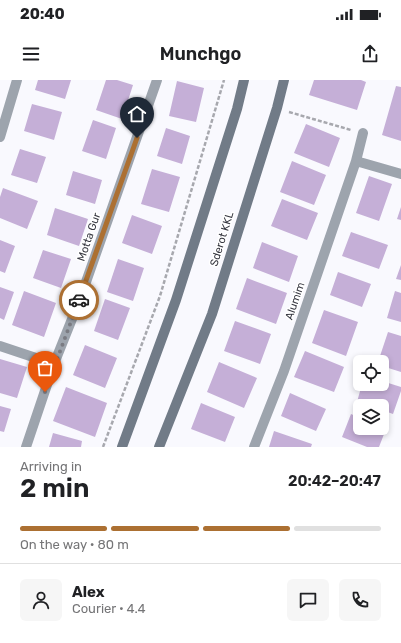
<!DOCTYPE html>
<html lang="en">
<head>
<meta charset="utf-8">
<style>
  :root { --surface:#fff; --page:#f6f6f6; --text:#202124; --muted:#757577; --line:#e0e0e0; --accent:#ac7032 }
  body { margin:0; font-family:Rubik,sans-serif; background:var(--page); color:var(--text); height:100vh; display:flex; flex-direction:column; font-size:15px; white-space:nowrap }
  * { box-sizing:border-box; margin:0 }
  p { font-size:13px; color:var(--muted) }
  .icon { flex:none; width:22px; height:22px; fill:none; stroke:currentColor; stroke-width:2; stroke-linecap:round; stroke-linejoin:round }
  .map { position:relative; height:367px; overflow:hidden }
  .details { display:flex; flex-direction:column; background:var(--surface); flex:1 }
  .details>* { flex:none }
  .fabs { position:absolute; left:353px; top:275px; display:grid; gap:8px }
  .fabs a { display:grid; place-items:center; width:36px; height:36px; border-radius:6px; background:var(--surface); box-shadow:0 2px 6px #0003; font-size:20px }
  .pin { position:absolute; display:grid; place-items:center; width:34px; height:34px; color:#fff; margin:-41px -17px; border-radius:50% 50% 50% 0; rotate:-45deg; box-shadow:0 0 4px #0007 }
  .pin .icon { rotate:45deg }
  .courier { position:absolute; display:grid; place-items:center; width:40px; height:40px; margin:-20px; border:3px solid #ac7032; border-radius:50%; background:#fff; color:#222; box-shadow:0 1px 5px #0007 }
  .overview em { font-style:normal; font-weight:600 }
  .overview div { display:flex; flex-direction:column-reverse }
  .overview { display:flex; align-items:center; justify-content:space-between; height:68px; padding:0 20px }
  h1 { font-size:26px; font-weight:600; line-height:30px }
  .bar { display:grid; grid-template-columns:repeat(4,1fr); gap:6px 4px; align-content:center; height:48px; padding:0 20px }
  .bar i { height:5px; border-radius:3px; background:var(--line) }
  .bar .selected { background:var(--accent) }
  .bar p { grid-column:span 4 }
  .line { display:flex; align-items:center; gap:10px; padding:0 20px; border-top:1px solid var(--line) }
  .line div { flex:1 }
  .round { display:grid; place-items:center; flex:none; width:42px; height:42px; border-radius:6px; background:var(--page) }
  .status { display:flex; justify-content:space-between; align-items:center; height:28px; padding:0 20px; background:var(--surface); direction:ltr }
  .status svg { height:11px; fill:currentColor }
  header { display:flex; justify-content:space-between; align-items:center; height:52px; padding:0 20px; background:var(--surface); font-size:18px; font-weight:600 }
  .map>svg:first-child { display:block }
</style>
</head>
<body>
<div class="status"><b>20:40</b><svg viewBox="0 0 49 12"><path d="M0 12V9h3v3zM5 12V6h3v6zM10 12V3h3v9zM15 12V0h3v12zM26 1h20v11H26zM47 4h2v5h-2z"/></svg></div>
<header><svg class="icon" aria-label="menu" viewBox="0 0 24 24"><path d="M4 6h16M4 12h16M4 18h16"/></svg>Munchgo<svg class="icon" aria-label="share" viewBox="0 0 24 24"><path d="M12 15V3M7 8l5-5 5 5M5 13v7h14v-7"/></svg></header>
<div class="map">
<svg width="401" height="367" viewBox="0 0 401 367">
  <rect width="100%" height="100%" fill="#f9f9fe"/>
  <path fill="#c5afd7" d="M38,0H71L65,19L35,10Z
    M106,0H117L133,5L122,39L96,30Z
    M314,0H361L366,2L357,30L309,15Z
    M177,1L204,8L196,42L169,36Z
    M396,6L401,7V61L382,55Z
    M32,24L62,32L54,60L24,51Z
    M93,40L116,48L106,79L82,71Z
    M306,44L340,58L329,87L294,73Z
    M166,48L190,56L182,84L157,76Z
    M20,69L46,77L37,103L11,95Z
    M292,81L326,95L314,125L280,112Z
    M152,89L180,97L169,132L141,124Z
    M73,91L102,100L95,124L66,115Z
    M369,96L392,104L379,141L356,133Z
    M3,108L38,121L27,149L0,138V117Z
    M282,119L318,133L307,160L271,146Z
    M401,127V140L397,139Z
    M55,128L88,139L79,166L47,155Z
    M132,135L162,146L152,174L122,163Z
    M351,152L388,165L379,189L342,176Z
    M0,160L15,166L5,193L0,191Z
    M262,162L298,176L289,202L253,188Z
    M43,170L71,179L61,208L33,198Z
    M118,179L144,188L133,221L107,212Z
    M401,185V200L396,199Z
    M338,192L371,204L362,227L330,215Z
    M247,198L287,213L276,244L236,229Z
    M0,207L14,212L4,240L0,238Z
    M24,211L56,223L44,257L12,245Z
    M395,211L401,213V242L387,238Z
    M105,219L130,228L118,260L94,251Z
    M324,230L358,242L346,276L312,263Z
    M235,241L271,254L260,284L224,271Z
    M388,252L401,256V292L382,286V282H378Z
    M85,265L117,278L105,308L73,295Z
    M305,271L344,287L334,312L294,297Z
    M0,279L27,287L17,318L0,313Z
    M219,282L257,298L244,328L207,312Z
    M382,301L401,307V311L393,334L382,330V326H370L357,322L362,304H382Z
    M66,307L107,323L95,357L53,341Z
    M290,313L326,329L316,351L281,336Z
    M201,323L235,337L225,362L191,349Z
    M0,326L11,329L4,352L0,351Z
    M351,334L360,338V348H382V347L386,349L379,367H367L342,357Z
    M274,351L312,364L311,367H269Z
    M53,353L82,361L81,367H49Z"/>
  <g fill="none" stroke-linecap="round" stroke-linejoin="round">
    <path stroke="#a7a8ae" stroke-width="2.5" stroke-dasharray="4 2" stroke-linecap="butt" d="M289,32L351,50
      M103,367L160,216L224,0"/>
    <path stroke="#9da4ad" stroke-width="10" d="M0,57L17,0
      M356,81L363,53
      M0,266L54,284
      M26,367L54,284L80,219L157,0
      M254,367L284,291L356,81L401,94"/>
    <path stroke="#717b87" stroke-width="10" d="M122,367L176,220L237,29L244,0
      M159,367L212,234L277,28L284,0"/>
  </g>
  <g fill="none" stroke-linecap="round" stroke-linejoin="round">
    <path stroke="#7a7b82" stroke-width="4" stroke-dasharray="0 7.2" d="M45,312L79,220"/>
    <path stroke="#ac7032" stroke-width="5" d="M79,220L137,58"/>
  </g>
  <g text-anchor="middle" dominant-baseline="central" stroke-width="3" stroke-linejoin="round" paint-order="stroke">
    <g font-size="11" fill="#363740" stroke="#fff">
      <text transform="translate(89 157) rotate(-71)">Motta Gur</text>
      <text transform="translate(222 159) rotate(-73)">Sderot KKL</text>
      <text transform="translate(295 221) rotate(-71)">Alumim</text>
    </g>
  </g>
</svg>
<div class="fabs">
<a><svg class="icon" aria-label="locate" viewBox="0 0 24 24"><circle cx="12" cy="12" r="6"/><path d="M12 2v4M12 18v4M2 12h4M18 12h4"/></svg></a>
<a><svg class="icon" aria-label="layers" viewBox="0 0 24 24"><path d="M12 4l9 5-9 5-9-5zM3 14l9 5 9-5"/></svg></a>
</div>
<div class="pin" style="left:45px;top:312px;background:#ea580c"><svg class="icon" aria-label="bag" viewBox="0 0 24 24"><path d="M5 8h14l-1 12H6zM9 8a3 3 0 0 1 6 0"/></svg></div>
<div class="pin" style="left:137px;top:58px;background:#1f2937"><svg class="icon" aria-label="home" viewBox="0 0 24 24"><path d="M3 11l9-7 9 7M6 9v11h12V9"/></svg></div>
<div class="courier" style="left:79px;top:220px"><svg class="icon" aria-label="car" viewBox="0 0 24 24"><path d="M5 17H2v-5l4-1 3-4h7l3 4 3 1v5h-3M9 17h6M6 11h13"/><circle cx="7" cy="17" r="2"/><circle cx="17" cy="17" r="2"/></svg></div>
</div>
<section class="details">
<div class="overview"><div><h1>2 min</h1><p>Arriving in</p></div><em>20:42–20:47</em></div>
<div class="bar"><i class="selected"></i><i class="selected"></i><i class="selected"></i><i></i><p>On the way · 80 m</p></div>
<div class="line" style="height:72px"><a class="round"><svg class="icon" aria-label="person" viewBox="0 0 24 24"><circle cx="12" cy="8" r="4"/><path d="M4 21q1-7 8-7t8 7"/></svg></a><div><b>Alex</b><p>Courier · 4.4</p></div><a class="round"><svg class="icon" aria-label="chat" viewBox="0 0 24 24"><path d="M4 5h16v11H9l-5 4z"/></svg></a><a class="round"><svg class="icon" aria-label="phone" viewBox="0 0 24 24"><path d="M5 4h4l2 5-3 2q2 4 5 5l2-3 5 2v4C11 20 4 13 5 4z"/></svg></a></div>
</section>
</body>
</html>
